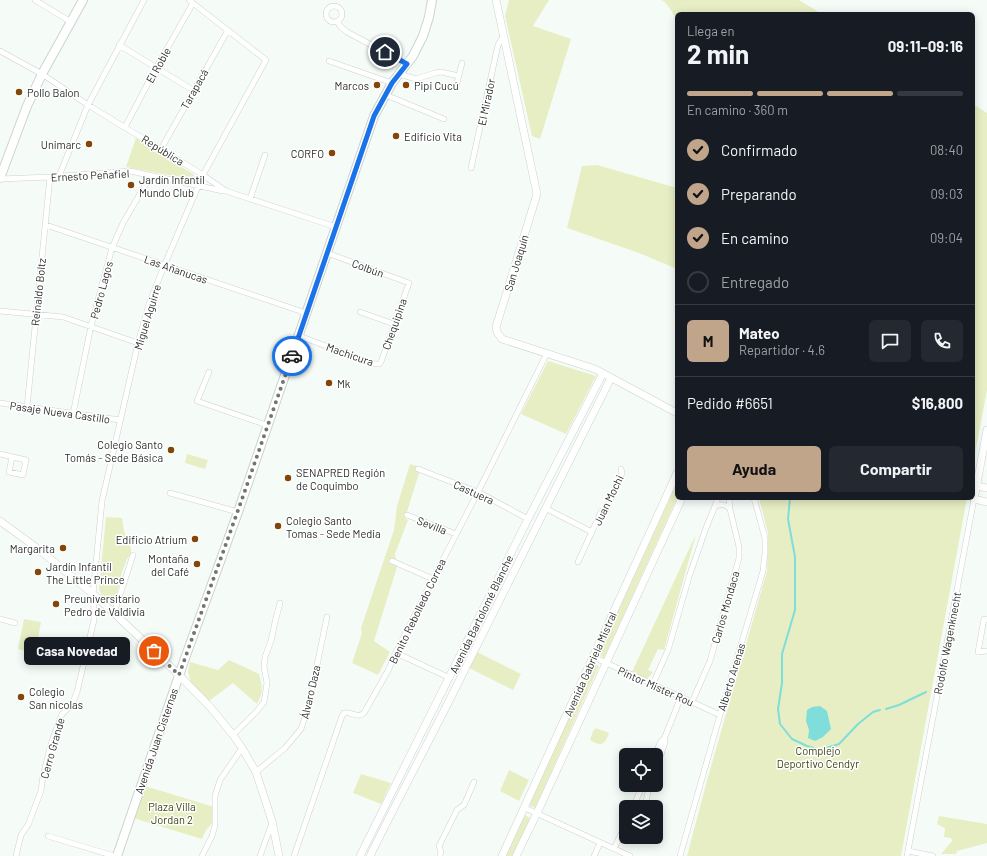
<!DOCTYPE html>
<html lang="es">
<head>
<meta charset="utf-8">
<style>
  :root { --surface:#171b24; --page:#242831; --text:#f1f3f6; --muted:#9ea1a6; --line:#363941; --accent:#c0a58b }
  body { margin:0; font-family:Barlow,sans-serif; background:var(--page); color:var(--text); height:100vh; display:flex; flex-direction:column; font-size:15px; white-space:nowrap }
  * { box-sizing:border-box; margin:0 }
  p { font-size:13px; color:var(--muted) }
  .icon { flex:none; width:22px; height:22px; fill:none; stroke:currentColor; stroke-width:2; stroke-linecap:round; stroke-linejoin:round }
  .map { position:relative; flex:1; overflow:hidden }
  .sheet { position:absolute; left:675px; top:12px; width:300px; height:488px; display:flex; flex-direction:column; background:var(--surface); border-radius:6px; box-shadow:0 2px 10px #0003 }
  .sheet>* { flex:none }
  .controls { position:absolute; left:619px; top:748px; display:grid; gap:8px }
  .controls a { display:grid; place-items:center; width:44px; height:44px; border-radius:6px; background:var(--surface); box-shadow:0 2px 10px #0003; font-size:20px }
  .pin { position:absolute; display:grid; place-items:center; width:34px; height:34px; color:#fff; margin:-17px; border:2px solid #fff; border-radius:50%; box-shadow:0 1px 4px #0007 }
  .courier { position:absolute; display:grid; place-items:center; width:40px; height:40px; margin:-20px; border:3px solid #1a73e8; border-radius:50%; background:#fff; color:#222; box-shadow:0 1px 5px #0007 }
  .bubble { position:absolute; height:28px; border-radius:6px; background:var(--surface); box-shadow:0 2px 10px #0003; font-size:13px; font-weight:700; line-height:28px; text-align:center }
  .headline em { font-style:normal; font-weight:700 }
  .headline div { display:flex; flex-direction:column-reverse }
  .headline { display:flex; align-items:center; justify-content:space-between; height:68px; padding:0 12px }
  h1 { font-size:26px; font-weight:700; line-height:30px }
  .bar { display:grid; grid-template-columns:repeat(4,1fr); gap:6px 4px; align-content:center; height:48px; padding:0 12px }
  .bar i { height:5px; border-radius:3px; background:var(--line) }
  .bar .selected { background:var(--accent) }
  .bar p { grid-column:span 4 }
  .line { display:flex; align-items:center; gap:10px; padding:0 12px; border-top:1px solid var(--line) }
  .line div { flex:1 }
  .round { display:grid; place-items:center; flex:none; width:42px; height:42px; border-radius:6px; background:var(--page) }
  ol { padding:0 12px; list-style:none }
  li { display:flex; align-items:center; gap:12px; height:44px }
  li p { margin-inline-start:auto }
  li .icon { padding:4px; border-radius:50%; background:var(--accent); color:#111; stroke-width:4 }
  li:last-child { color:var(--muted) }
  li i { width:22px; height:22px; border:2px solid var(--line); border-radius:50% }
  .button { display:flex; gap:8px; margin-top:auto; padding:8px 12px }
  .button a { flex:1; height:46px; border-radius:6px; background:var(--accent); color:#111; font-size:16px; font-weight:700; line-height:46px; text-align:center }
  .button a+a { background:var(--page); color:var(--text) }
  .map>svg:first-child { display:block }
</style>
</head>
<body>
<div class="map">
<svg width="987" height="856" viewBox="0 0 987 856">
  <rect width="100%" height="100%" fill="#f5fcf7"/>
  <path fill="#e7eec4" d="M509,0H549L533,26L571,39L540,139L532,136L505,16Z
    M661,0H799L822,14H677V19L665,2Z
    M973,104L987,113V390L973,464Z
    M136,138L193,174L195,177V180H194L148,171L126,167Z
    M597,165L677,188V269L639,253L567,228L582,166Z
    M548,361L596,376L566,434L521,414Z
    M187,454L208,460L205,469L185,463Z
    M410,464L421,467L405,518L408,520L395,554L397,567L374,641L390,652L378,675L352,663L362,633L361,628L394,530L397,506Z
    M677,483V498L604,658L598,655Z
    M759,498H967L901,856H687L708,777L767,571L768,533Z
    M106,517L122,518L124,531L131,549V553L127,559L122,572L114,606L102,597L99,588Z
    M696,534L664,650L658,649L648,670L653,672L649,677L646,678L632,672Z
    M24,619L41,622L35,653L18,649Z
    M477,652L521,674L513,690L469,668Z
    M229,660L259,674C262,687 264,691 257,704L233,683L209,701L191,683L188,672L190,662L218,670Z
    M594,663L599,666L535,808L529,805Z
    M596,728L609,733C605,745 601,747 590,740L593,731Z
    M509,770L529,780L519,801L500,791Z
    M361,774L391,783L381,804L353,793Z
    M145,786L214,807V821L206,830L202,839L133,818Z
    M525,815L530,818L513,856H506Z
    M939,816L987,824V843L957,851L956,854H941L952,841L951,838L944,837L945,828L937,824Z"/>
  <path fill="#7fddda" d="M820,706L827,711L831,729L823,737L815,741L808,738L809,730L806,721L807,710L812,707Z"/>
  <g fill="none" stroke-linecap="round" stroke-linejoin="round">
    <path stroke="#7fddda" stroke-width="2" d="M790,498L788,519L795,557V610L782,654V683L778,709L780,724L792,739L807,746L820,750L839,744L858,724L873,712L880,710
      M886,709L899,705L926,692"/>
    <g stroke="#ccd3ce" stroke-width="6">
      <path id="street" d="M35,0L71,22
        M326 14a8 8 0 1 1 16 0a8 8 0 1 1-16 0Z
        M337,21L340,26L347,32L407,64
        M119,45L193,90
        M0,51L42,74L88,105L203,175L226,191L336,227
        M329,61L392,83
        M399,74L416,79L435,73L441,72L459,76
        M456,87L462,63
        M386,95L444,119
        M125,127L156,68L193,3
        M161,149L228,30
        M471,168L498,45L503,36
        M59,176L88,105L144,0
        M0,179L50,177L130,171L223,191
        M250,199L265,155
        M46,225L300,311L306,314
        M0,311L63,317L138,343
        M360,312L394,324
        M299,336L375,364H379L381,362L409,283L327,253
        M209,372L197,401L261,423L267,426
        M0,403L120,420
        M27,407L50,177
        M73,414L91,326L112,248L123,223L151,175
        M0,454L26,460L23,475L9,472L12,457
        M418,469L478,492L528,519
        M170,493L238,512
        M729,498L730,509
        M715,506L718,498
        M545,508L592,532
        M407,515L456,534
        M392,561L433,579
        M578,562L601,512L606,509L622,473L621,469
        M114,613L133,555
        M0,619L15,623
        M987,620L984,619L978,652L987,651
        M396,653L450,678
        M593,657L692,702L720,715
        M653,684L668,650L689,577L706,528L715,506C722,504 725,504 730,509L739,547V558L710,661L692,702
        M233,735L257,711L264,702L267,683L264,667L265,657L271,641L275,622L280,603
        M655,755L661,741L664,739
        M656,770L665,742L664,739L681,697
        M256,772L285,748L301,729L308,708L327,617
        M633,807L641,789L643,788L647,790L648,792L645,807
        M525,808L630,856
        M48,836L114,856
        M614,849L626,823
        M908,851L933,856
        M16,856L21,835L28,825L41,791L43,776L47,760L52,741L62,714L72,705L77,692L94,620V611L93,594L102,501L138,343L149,304L164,266L203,175L266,60L189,0
        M202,856L212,836L215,825V796L220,780L242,748
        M260,856L272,823
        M294,856L342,716L344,713C351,711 358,719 364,713L389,669L393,658L433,579L478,492L547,353
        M440,856L441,852L439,846L457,810L464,805L474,782
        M594,856L600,843
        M680,856L720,715L763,571L765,553V538L754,498
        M907,856L974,499"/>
    </g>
    <g stroke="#ccd3ce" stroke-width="8">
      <path id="secondary" d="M496,0L537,194L496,327L497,332L502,339L595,369L677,413
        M987,430L974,499L987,502
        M977,486L987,488
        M0,521L37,548L93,594L114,613L175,671L211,708L233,735L242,748L256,772L272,821L279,856
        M360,856L528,519L603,373
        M370,856C400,795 432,736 462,675C512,576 561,477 611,378
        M502,856L677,473
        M516,856L537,813L682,498"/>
    </g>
    <g stroke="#ccd3ce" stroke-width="10">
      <path id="primary" d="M0,178L27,106L42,74L83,0
        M117,856L184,661L238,512L374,116L392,83L413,56L423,36L429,17L432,0"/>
    </g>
    <use href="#street" stroke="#fff" stroke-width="5"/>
    <use href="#secondary" stroke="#fff" stroke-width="7"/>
    <use href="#primary" stroke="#fff" stroke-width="8"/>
  </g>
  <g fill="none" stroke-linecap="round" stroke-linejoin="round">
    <path stroke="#727673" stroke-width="4" stroke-dasharray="0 7.2" d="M154,651L179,675L241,502L292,356"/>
    <path stroke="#1a73e8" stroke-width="5" d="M292,356L374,116L392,83L407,64L385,52"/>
  </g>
  <g fill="#844608" stroke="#fff" stroke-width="1.5">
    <circle cx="377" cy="85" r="4"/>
    <circle cx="406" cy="85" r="4"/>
    <circle cx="19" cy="92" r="4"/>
    <circle cx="396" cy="136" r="4"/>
    <circle cx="89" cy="144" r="4"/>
    <circle cx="332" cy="153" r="4"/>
    <circle cx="131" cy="185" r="4"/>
    <circle cx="329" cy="383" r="4"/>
    <circle cx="171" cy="450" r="4"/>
    <circle cx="288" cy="478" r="4"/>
    <circle cx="278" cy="526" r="4"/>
    <circle cx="195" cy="539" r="4"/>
    <circle cx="63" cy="548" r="4"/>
    <circle cx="197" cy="564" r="4"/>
    <circle cx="38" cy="572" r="4"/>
    <circle cx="56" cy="604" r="4"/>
    <circle cx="21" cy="697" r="4"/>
  </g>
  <g text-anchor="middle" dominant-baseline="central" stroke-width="3" stroke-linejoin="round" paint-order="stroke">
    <g font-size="11" fill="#2b2e2c" stroke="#fff">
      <text transform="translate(158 65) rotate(-61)">El Roble</text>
      <text transform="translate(194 89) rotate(-61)">Tarapacá</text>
      <text transform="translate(486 102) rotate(-78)">El Mirador</text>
      <text transform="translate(163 150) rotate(32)">República</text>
      <text transform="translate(90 175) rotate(-3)">Ernesto Peñafiel</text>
      <text transform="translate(516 263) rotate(-73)">San Joaquín</text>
      <text transform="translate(368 268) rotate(20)">Colbún</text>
      <text transform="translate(176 269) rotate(19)">Las Añanucas</text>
      <text transform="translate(101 290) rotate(-75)">Pedro Lagos</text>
      <text transform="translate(38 292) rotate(-84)">Reinaldo Boltz</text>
      <text transform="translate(147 317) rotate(-73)">Miguel Aguirre</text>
      <text transform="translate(394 324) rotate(-71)">Chequipina</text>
      <text transform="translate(350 354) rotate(19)">Machicura</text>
      <text transform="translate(60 412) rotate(8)">Pasaje Nueva Castillo</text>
      <text transform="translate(474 492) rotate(24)">Castuera</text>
      <text transform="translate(608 500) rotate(-64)">Juan Mochi</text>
      <text transform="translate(432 525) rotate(21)">Sevilla</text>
      <text transform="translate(725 607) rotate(-74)">Carlos Mondaca</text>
      <text transform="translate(417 611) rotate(-64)">Benito Rebolledo Correa</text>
      <text transform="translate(481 614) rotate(-64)">Avenida Bartolomé Blanche</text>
      <text transform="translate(947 643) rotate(-79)">Rodolfo Wagenknecht</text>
      <text transform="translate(590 664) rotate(-66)">Avenida Gabriela Mistral</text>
      <text transform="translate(731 677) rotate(-73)">Alberto Arenas</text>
      <text transform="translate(656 686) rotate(24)">Pintor Mister Rou</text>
      <text transform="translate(310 692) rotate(-77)">Álvaro Daza</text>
      <text transform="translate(156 741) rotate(-71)">Avenida Juan Cisternas</text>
      <text transform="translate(52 748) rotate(-74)">Cerro Grande</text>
    </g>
    <g font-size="11" fill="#2b2e2c" stroke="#fff" text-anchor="start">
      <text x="369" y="85" text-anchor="end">Marcos</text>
      <text x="414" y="85">Pipi Cucú</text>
      <text x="27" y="92">Pollo Balon</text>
      <text x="404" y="136">Edificio Vita</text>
      <text x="81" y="144" text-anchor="end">Unimarc</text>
      <text x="324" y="153" text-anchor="end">CORFO</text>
      <text x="139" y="179">Jardín Infantil<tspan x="139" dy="13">Mundo Club</tspan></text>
      <text x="337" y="383">Mk</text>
      <text x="163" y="444" text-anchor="end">Colegio Santo<tspan x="163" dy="13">Tomás - Sede Básica</tspan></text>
      <text x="296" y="472">SENAPRED Región<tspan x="296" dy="13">de Coquimbo</tspan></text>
      <text x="286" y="520">Colegio Santo<tspan x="286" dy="13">Tomas - Sede Media</tspan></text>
      <text x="187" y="539" text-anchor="end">Edificio Atrium</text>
      <text x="55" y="548" text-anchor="end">Margarita</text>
      <text x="189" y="558" text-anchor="end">Montaña<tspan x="189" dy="13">del Café</tspan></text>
      <text x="46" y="566">Jardín Infantil<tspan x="46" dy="13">The Little Prince</tspan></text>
      <text x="64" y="598">Preuniversitario<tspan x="64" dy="13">Pedro de Valdivia</tspan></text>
      <text x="29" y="691">Colegio<tspan x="29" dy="13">San nicolas</tspan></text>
    </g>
    <g font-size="11" fill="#3c420e" stroke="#fff">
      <text x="818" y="750">Complejo<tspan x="818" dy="13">Deportivo Cendyr</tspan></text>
      <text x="172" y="806">Plaza Villa<tspan x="172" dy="13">Jordan 2</tspan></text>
    </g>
  </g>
</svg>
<div class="controls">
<a><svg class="icon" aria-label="locate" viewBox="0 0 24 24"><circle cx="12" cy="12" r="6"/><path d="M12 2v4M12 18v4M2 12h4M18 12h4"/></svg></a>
<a><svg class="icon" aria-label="layers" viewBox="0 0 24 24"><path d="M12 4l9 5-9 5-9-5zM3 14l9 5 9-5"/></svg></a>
</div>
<div class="pin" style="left:154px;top:651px;background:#ea580c"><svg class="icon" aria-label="bag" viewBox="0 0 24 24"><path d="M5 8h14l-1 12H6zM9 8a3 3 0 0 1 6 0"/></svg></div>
<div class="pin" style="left:385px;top:52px;background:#1f2937"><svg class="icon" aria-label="home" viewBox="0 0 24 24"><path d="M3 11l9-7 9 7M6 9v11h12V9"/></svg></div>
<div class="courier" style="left:292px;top:356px"><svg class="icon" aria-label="car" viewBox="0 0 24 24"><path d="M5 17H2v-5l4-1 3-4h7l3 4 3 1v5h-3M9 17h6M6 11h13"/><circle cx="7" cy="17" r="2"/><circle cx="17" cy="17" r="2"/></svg></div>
<div class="bubble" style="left:24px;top:637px;width:106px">Casa Novedad</div>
<section class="sheet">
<div class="headline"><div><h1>2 min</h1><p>Llega en</p></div><em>09:11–09:16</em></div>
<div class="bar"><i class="selected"></i><i class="selected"></i><i class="selected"></i><i></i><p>En camino · 360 m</p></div>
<ol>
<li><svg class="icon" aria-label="check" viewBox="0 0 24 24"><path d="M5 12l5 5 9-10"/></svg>Confirmado<p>08:40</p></li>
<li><svg class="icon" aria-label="check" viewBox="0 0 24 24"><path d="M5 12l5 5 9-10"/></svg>Preparando<p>09:03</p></li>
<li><svg class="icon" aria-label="check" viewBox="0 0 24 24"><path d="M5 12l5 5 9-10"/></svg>En camino<p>09:04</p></li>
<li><i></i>Entregado</li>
</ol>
<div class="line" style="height:72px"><b class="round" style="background:var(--accent);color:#111">M</b><div><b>Mateo</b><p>Repartidor · 4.6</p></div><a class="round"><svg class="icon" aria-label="chat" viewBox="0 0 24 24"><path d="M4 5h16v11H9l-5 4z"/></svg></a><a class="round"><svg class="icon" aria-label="phone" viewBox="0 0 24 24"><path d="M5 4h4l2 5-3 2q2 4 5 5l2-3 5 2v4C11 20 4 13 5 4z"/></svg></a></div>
<div class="line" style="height:52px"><div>Pedido #6651</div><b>$16,800</b></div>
<div class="button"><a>Ayuda</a><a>Compartir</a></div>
</section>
</div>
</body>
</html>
